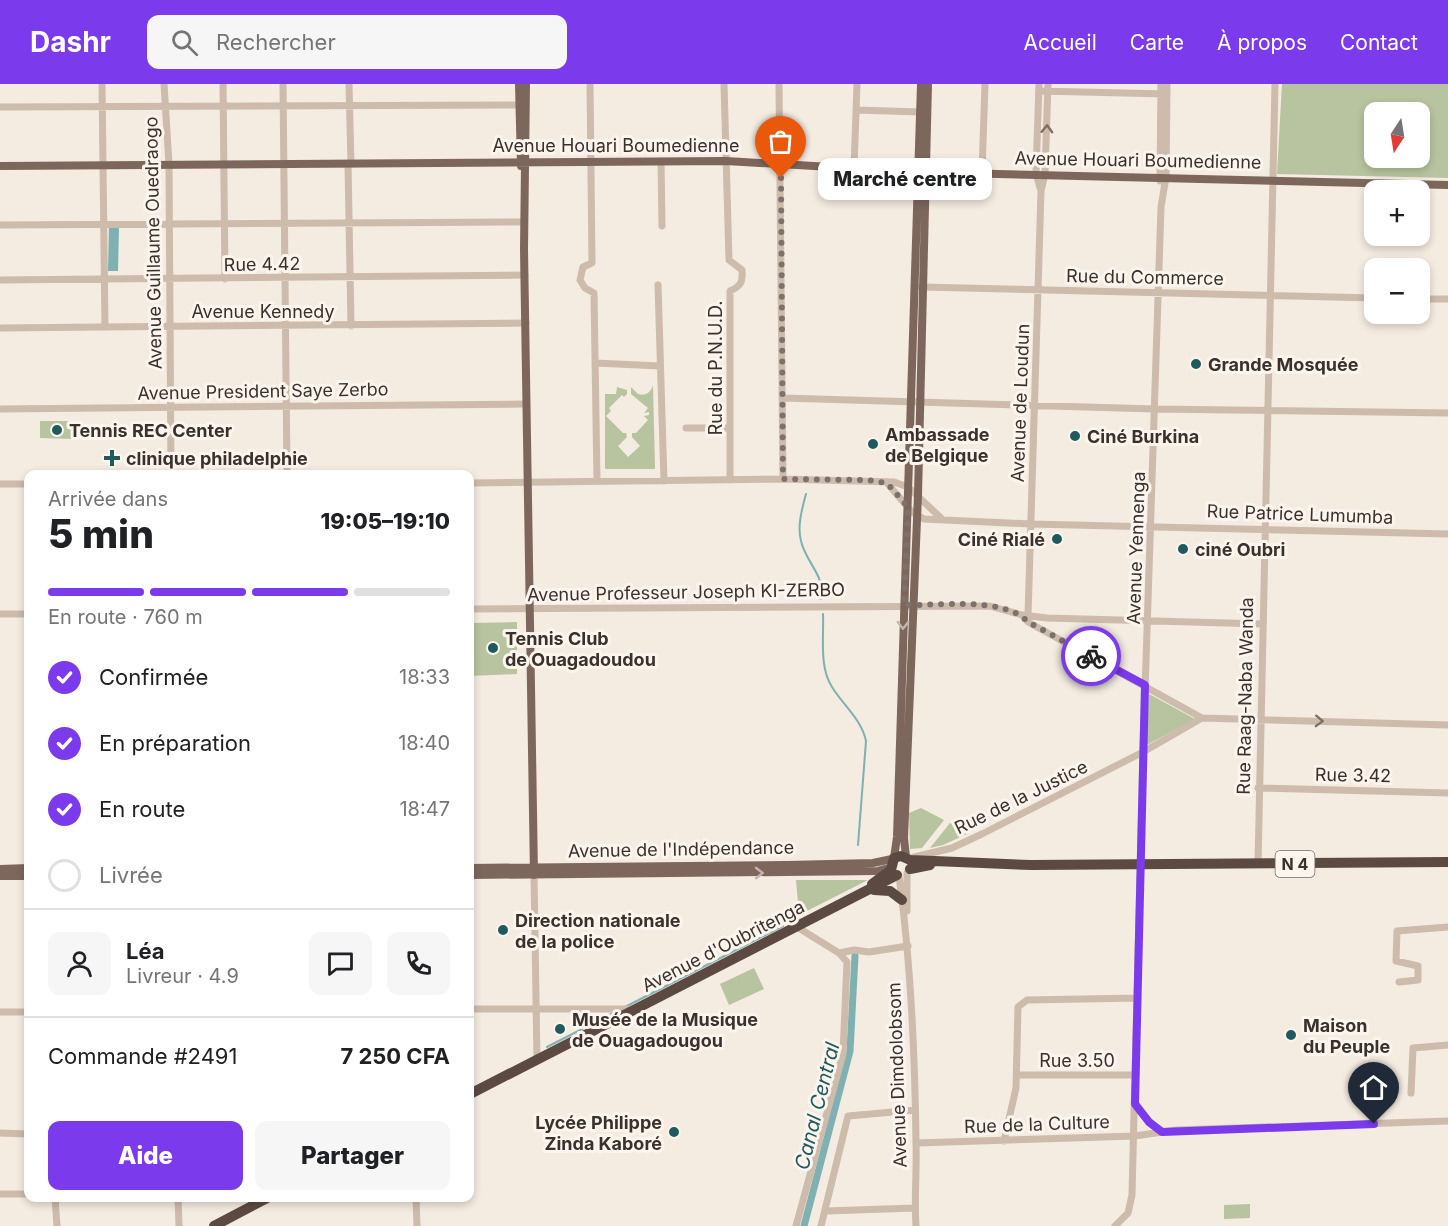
<!DOCTYPE html>
<html lang="fr">
<head>
<meta charset="utf-8">
<style>
  :root { --surface:#fff; --page:#f6f6f6; --text:#202124; --muted:#757577; --line:#e0e0e0; --accent:#7c3aed }
  body { margin:0; font-family:Inter,sans-serif; background:var(--page); color:var(--text); height:100vh; display:flex; flex-direction:column; font-size:22px; white-space:nowrap }
  * { box-sizing:border-box; margin:0 }
  p { font-size:20px; color:var(--muted) }
  .icon { flex:none; width:33px; height:33px; fill:none; stroke:currentColor; stroke-width:2; stroke-linecap:round; stroke-linejoin:round }
  .map { position:relative; flex:1; overflow:hidden }
  .side { position:absolute; left:24px; top:386px; width:450px; height:732px; display:flex; flex-direction:column; background:var(--surface); border-radius:12px; box-shadow:0 3px 9px #0003 }
  .side>* { flex:none }
  .needle { width:39px; rotate:192deg }
  .fabs { position:absolute; left:1364px; top:18px; display:grid; gap:12px }
  .fabs a { display:grid; place-items:center; width:66px; height:66px; border-radius:12px; background:var(--surface); box-shadow:0 3px 9px #0003; font-size:30px }
  .pin { position:absolute; display:grid; place-items:center; width:51px; height:51px; color:#fff; margin:-62px -26px; border-radius:50% 50% 50% 0; rotate:-45deg; box-shadow:0 0 6px #0007 }
  .pin .icon { rotate:45deg }
  .courier { position:absolute; display:grid; place-items:center; width:60px; height:60px; margin:-30px; border:4px solid #7c3aed; border-radius:50%; background:#fff; color:#222; box-shadow:0 2px 8px #0007 }
  .bubble { position:absolute; height:42px; border-radius:12px; background:var(--surface); box-shadow:0 3px 9px #0003; font-size:20px; font-weight:800; line-height:42px; text-align:center }
  .head em { font-style:normal; font-weight:800 }
  .head div { display:flex; flex-direction:column-reverse }
  .head { display:flex; align-items:center; justify-content:space-between; height:102px; padding:0 24px }
  h1 { font-size:39px; font-weight:800; line-height:45px }
  .bar { display:grid; grid-template-columns:repeat(4,1fr); gap:9px 6px; align-content:center; height:72px; padding:0 24px }
  .bar i { height:8px; border-radius:4px; background:var(--line) }
  .bar .selected { background:var(--accent) }
  .bar p { grid-column:span 4 }
  .line { display:flex; align-items:center; gap:15px; padding:0 24px; border-top:2px solid var(--line) }
  .line div { flex:1 }
  .round { display:grid; place-items:center; flex:none; width:63px; height:63px; border-radius:12px; background:var(--page) }
  ol { padding:0 24px; list-style:none }
  li { display:flex; align-items:center; gap:18px; height:66px }
  li p { margin-inline-start:auto }
  li .icon { padding:6px; border-radius:50%; background:var(--accent); color:#fff; stroke-width:4 }
  li:last-child { color:var(--muted) }
  li i { width:33px; height:33px; border:3px solid var(--line); border-radius:50% }
  .button { display:flex; gap:12px; margin-top:auto; padding:12px 24px }
  .button a { flex:1; height:69px; border-radius:12px; background:var(--accent); color:#fff; font-size:24px; font-weight:800; line-height:69px; text-align:center }
  .button a+a { background:var(--page); color:var(--text) }
  header { display:flex; align-items:center; gap:36px; box-sizing:border-box; height:84px; padding:0 30px; background:var(--accent); color:#fff }
  header strong { font-size:28px }
  nav { display:flex; gap:33px; margin-inline-start:auto; font-size:21px }
  .search { width:420px; height:54px; background:var(--page); display:flex; align-items:center; gap:15px; box-sizing:border-box; padding:0 21px; border-radius:12px; color:var(--muted); font-size:22px }
  .map>svg:first-child { display:block }
</style>
</head>
<body>
<header>
<strong>Dashr</strong>
<div class="search"><svg class="icon" aria-label="search" viewBox="0 0 24 24"><circle cx="10" cy="10" r="6"/><path d="M15 15l6 6"/></svg>Rechercher</div>
<nav><a>Accueil</a><a>Carte</a><a>À propos</a><a>Contact</a></nav>
</header>
<div class="map">
<svg width="1448" height="1142" viewBox="0 0 1448 1142">
  <rect width="100%" height="100%" fill="#f4ebe1"/>
  <path fill="#b8c4a0" fill-rule="evenodd" d="M1282,0H1448V94L1277,90ZM1374,28H1419V74H1374Z
    M653,301L655,385H605V310H616L617,303L627,306V310L624,313L622,311L609,324L611,327L606,332L623,349H626L627,353L618,362L628,373L640,362L632,353V349H636L648,336L644,332L649,331V328L644,329L648,324L631,310V303L638,310C645,312 651,309 653,301Z
    M40,337H73V355L40,354Z
    M517,538V590L470,592V539Z
    M1149,610L1195,635L1145,662Z
    M921,724L944,736L922,764L910,765L909,729Z
    M950,739L969,749L943,761L930,764Z
    M796,796H868L799,831Z
    M754,884L764,905L729,921L720,900Z
    M1250,1120V1134L1224,1135V1121Z"/>
  <path fill="#7fb0b2" d="M109,142L119,143L118,187H108Z"/>
  <g fill="none" stroke-linecap="round" stroke-linejoin="round">
    <path stroke="#7fb0b2" stroke-width="2" d="M806,410C802,425 797,442 801,457C806,479 826,492 821,515
      M823,530C824,553 819,583 832,603C843,621 862,636 866,657L858,761
      M625,923L783,842
      M547,963L617,927"/>
    <path stroke="#7fb0b2" stroke-width="7" d="M804,1142L850,967L855,872"/>
    <path stroke="#cdbbac" stroke-width="7" d="M102,0L105,243
      M164,0L169,80L171,390
      M223,0L225,195
      M283,0L287,390
      M349,0L351,80
      M590,0L592,179L583,183L580,196L585,204L594,209L597,397
      M724,0L729,176L742,186C743,198 741,202 730,207V396
      M779,0L783,395
      M1039,0L1036,89L1040,104
      M1039,7L1167,10
      M0,23L524,21
      M856,26L920,28
      M661,77L662,142
      M348,80L351,242
      M854,84L857,0
      M982,89L985,0
      M1160,97L1161,0
      M0,141L524,138
      M0,196L525,191
      M658,201L664,397
      M921,203L1374,214
      M1419,215H1448
      M0,244L526,239
      M595,279L660,282
      M783,314L1155,325L1448,329
      M0,325L526,320
      M686,344H730
      M470,399L783,395L894,398L908,403L941,434
      M887,399L912,428L924,435L1031,440L1448,450
      M0,400H28
      M470,525L990,522L1022,531L1047,534L1262,540
      M0,530H28
      M1022,531L1028,538L1202,634L1448,641
      M1028,532L1041,107L1045,90L1048,0
      M1258,704L1448,709
      M914,773L952,764L982,750L1143,668L1202,634
      M1258,780L1275,0
      M534,791L537,976
      M899,792C911,880 915,970 916,1059C917,1087 914,1114 916,1142
      M907,827V789
      M797,843L839,869L854,866L869,868L908,862
      M1399,898L1418,896V882L1396,877L1397,847L1448,843
      M470,925H632
      M0,928H28
      M1017,991H1136
      M1411,1009L1413,964L1448,961
      M1135,1020L1149,1038L1162,1048
      M0,1049L28,1050
      M1004,1057L1016,1004L1018,923L1027,916L1138,914
      M916,1059L1135,1052L1176,1046L1448,1037
      M0,1110H28
      M55,1113L57,1142
      M178,1113L179,1142
      M416,1113L417,1142
      M826,1127L915,1124
      M796,1142L843,970L847,878L839,869
      M821,1142L848,1032L915,1026
      M1115,1142L1128,1129L1132,1111L1143,668L1161,123L1166,93L1167,0"/>
    <path stroke="#7d675c" stroke-width="8" d="M519,0L521,82
      M526,0L524,165L534,791
      M0,82L726,77L918,88L1448,101
      M906,773L904,754L918,411L928,0
      M894,774L897,753L921,0
      M470,784L787,781L873,779L892,775
      M0,785L28,784
      M470,791L878,787L890,784
      M0,792H28"/>
    <path stroke="#5c4a42" stroke-width="10" d="M910,776L1031,781L1448,778
      M910,785L930,781
      M891,786L894,774L901,772L910,776
      M872,800L891,786
      M874,806L890,807L902,816
      M470,1010L897,791
      M214,1142L269,1113"/>
  </g>
  <defs><path id="oneway-chevron" d="M-2-3.5L2.5 0L-2 3.5" fill="none" stroke-width="1.6" stroke-linecap="round" stroke-linejoin="round" transform="scale(1.5)"/></defs>
  <g stroke="#7d6f65">
    <use href="#oneway-chevron" transform="translate(1047 45) rotate(-88)"/>
    <use href="#oneway-chevron" transform="translate(1319 637) rotate(2)"/>
  </g>
  <g stroke="#c2b5ac">
    <use href="#oneway-chevron" transform="translate(903 541) rotate(91)"/>
    <use href="#oneway-chevron" transform="translate(759 789) rotate(-1)"/>
  </g>
  <g fill="none" stroke-linecap="round" stroke-linejoin="round">
    <path stroke="#7c716b" stroke-width="6" stroke-dasharray="0 10.8" d="M781,94L783,395L867,396L887,399L908,423L904,521C937,522 1004,512 1028,538L1091,572"/>
    <path stroke="#7c3aed" stroke-width="8" d="M1091,572L1145,601L1135,1020L1149,1038L1162,1048L1374,1040"/>
  </g>
  <g fill="#1f5a5e" stroke="#fbf5ee" stroke-width="2">
    <circle cx="1196" cy="280" r="6"/>
    <circle cx="57" cy="346" r="6"/>
    <circle cx="1075" cy="352" r="6"/>
    <circle cx="873" cy="360" r="6"/>
    <path d="M109 365h6v6h6v6h-6v6h-6v-6h-6v-6h6z"/>
    <circle cx="1057" cy="455" r="6"/>
    <circle cx="1183" cy="465" r="6"/>
    <circle cx="493" cy="564" r="6"/>
    <circle cx="503" cy="846" r="6"/>
    <circle cx="560" cy="945" r="6"/>
    <circle cx="1291" cy="951" r="6"/>
    <circle cx="674" cy="1048" r="6"/>
  </g>
  <g text-anchor="middle" dominant-baseline="central" stroke-width="6" stroke-linejoin="round" paint-order="stroke">
    <rect fill="#fbf5ee" stroke="#756b66" stroke-width="1.5" x="1275.5" y="767" width="39" height="26" rx="4.5"/>
    <g font-size="16" font-weight="bold" fill="#3b302b">
      <text x="1295" y="780">N 4</text>
    </g>
    <g font-size="18" fill="#3b302b" stroke="#fbf5ee">
      <text x="616" y="61">Avenue Houari Boumedienne</text>
      <text transform="translate(1138 76) rotate(1)">Avenue Houari Boumedienne</text>
      <text transform="translate(153 159) rotate(-91)">Avenue Guillaume Ouedraogo</text>
      <text transform="translate(262 180) rotate(-1)">Rue 4.42</text>
      <text transform="translate(1145 193) rotate(1)">Rue du Commerce</text>
      <text x="263" y="227">Avenue Kennedy</text>
      <text transform="translate(715 284) rotate(-90)">Rue du P.N.U.D.</text>
      <text transform="translate(263 307) rotate(-1)">Avenue President Saye Zerbo</text>
      <text transform="translate(1020 319) rotate(-88)">Avenue de Loudun</text>
      <text transform="translate(1300 430) rotate(2)">Rue Patrice Lumumba</text>
      <text transform="translate(1136 464) rotate(-88)">Avenue Yennenga</text>
      <text transform="translate(686 508) rotate(-1)">Avenue Professeur Joseph KI-ZERBO</text>
      <text transform="translate(1245 612) rotate(-89)">Rue Raag-Naba Wanda</text>
      <text transform="translate(1353 691) rotate(1)">Rue 3.42</text>
      <text transform="translate(1021 713) rotate(-26)">Rue de la Justice</text>
      <text transform="translate(681 765) rotate(-1)">Avenue de l'Indépendance</text>
      <text transform="translate(723 862) rotate(-27)">Avenue d'Oubritenga</text>
      <text x="1077" y="976">Rue 3.50</text>
      <text transform="translate(897 991) rotate(-92)">Avenue Dimdolobsom</text>
      <text transform="translate(1037 1040) rotate(-2)">Rue de la Culture</text>
    </g>
    <g font-size="18" font-weight="bold" fill="#3b302b" stroke="#fbf5ee" text-anchor="start">
      <text x="1208" y="280">Grande Mosquée</text>
      <text x="69" y="346">Tennis REC Center</text>
      <text x="885" y="350">Ambassade<tspan x="885" dy="21">de Belgique</tspan></text>
      <text x="1087" y="352">Ciné Burkina</text>
      <text x="126" y="374">clinique philadelphie</text>
      <text x="1045" y="455" text-anchor="end">Ciné Rialé</text>
      <text x="1195" y="465">ciné Oubri</text>
      <text x="505" y="554">Tennis Club<tspan x="505" dy="21">de Ouagadoudou</tspan></text>
      <text x="515" y="836">Direction nationale<tspan x="515" dy="21">de la police</tspan></text>
      <text x="572" y="935">Musée de la Musique<tspan x="572" dy="21">de Ouagadougou</tspan></text>
      <text x="1303" y="941">Maison<tspan x="1303" dy="21">du Peuple</tspan></text>
      <text x="662" y="1038" text-anchor="end">Lycée Philippe<tspan x="662" dy="21">Zinda Kaboré</tspan></text>
    </g>
    <g font-size="20" font-style="italic" fill="#1f5a5e" stroke="#fbf5ee">
      <text transform="translate(817 1022) rotate(-76)">Canal Central</text>
    </g>
  </g>
</svg>
<div class="fabs">
<a><svg class="needle" viewBox="-14 -14 28 28"><path d="M0-13l5 13h-10z" fill="#e53935"/><path d="M0 13l5-13h-10z" fill="#757577"/></svg></a>
<a>+</a>
<a>−</a>
</div>
<div class="pin" style="left:781px;top:94px;background:#ea580c"><svg class="icon" aria-label="bag" viewBox="0 0 24 24"><path d="M5 8h14l-1 12H6zM9 8a3 3 0 0 1 6 0"/></svg></div>
<div class="pin" style="left:1374px;top:1040px;background:#1f2937"><svg class="icon" aria-label="home" viewBox="0 0 24 24"><path d="M3 11l9-7 9 7M6 9v11h12V9"/></svg></div>
<div class="courier" style="left:1091px;top:572px"><svg class="icon" aria-label="bike" viewBox="0 0 24 24"><circle cx="6" cy="16" r="4"/><circle cx="18" cy="16" r="4"/><path d="M6 16l4-8h5l3 8M10 8l3 8H6M13 5h3"/></svg></div>
<div class="bubble" style="left:818px;top:74px;width:174px">Marché centre</div>
<section class="side">
<div class="head"><div><h1>5 min</h1><p>Arrivée dans</p></div><em>19:05–19:10</em></div>
<div class="bar"><i class="selected"></i><i class="selected"></i><i class="selected"></i><i></i><p>En route · 760 m</p></div>
<ol>
<li><svg class="icon" aria-label="check" viewBox="0 0 24 24"><path d="M5 12l5 5 9-10"/></svg>Confirmée<p>18:33</p></li>
<li><svg class="icon" aria-label="check" viewBox="0 0 24 24"><path d="M5 12l5 5 9-10"/></svg>En préparation<p>18:40</p></li>
<li><svg class="icon" aria-label="check" viewBox="0 0 24 24"><path d="M5 12l5 5 9-10"/></svg>En route<p>18:47</p></li>
<li><i></i>Livrée</li>
</ol>
<div class="line" style="height:108px"><a class="round"><svg class="icon" aria-label="person" viewBox="0 0 24 24"><circle cx="12" cy="8" r="4"/><path d="M4 21q1-7 8-7t8 7"/></svg></a><div><b>Léa</b><p>Livreur · 4.9</p></div><a class="round"><svg class="icon" aria-label="chat" viewBox="0 0 24 24"><path d="M4 5h16v11H9l-5 4z"/></svg></a><a class="round"><svg class="icon" aria-label="phone" viewBox="0 0 24 24"><path d="M5 4h4l2 5-3 2q2 4 5 5l2-3 5 2v4C11 20 4 13 5 4z"/></svg></a></div>
<div class="line" style="height:78px"><div>Commande #2491</div><b>7 250 CFA</b></div>
<div class="button"><a>Aide</a><a>Partager</a></div>
</section>
</div>
</body>
</html>
